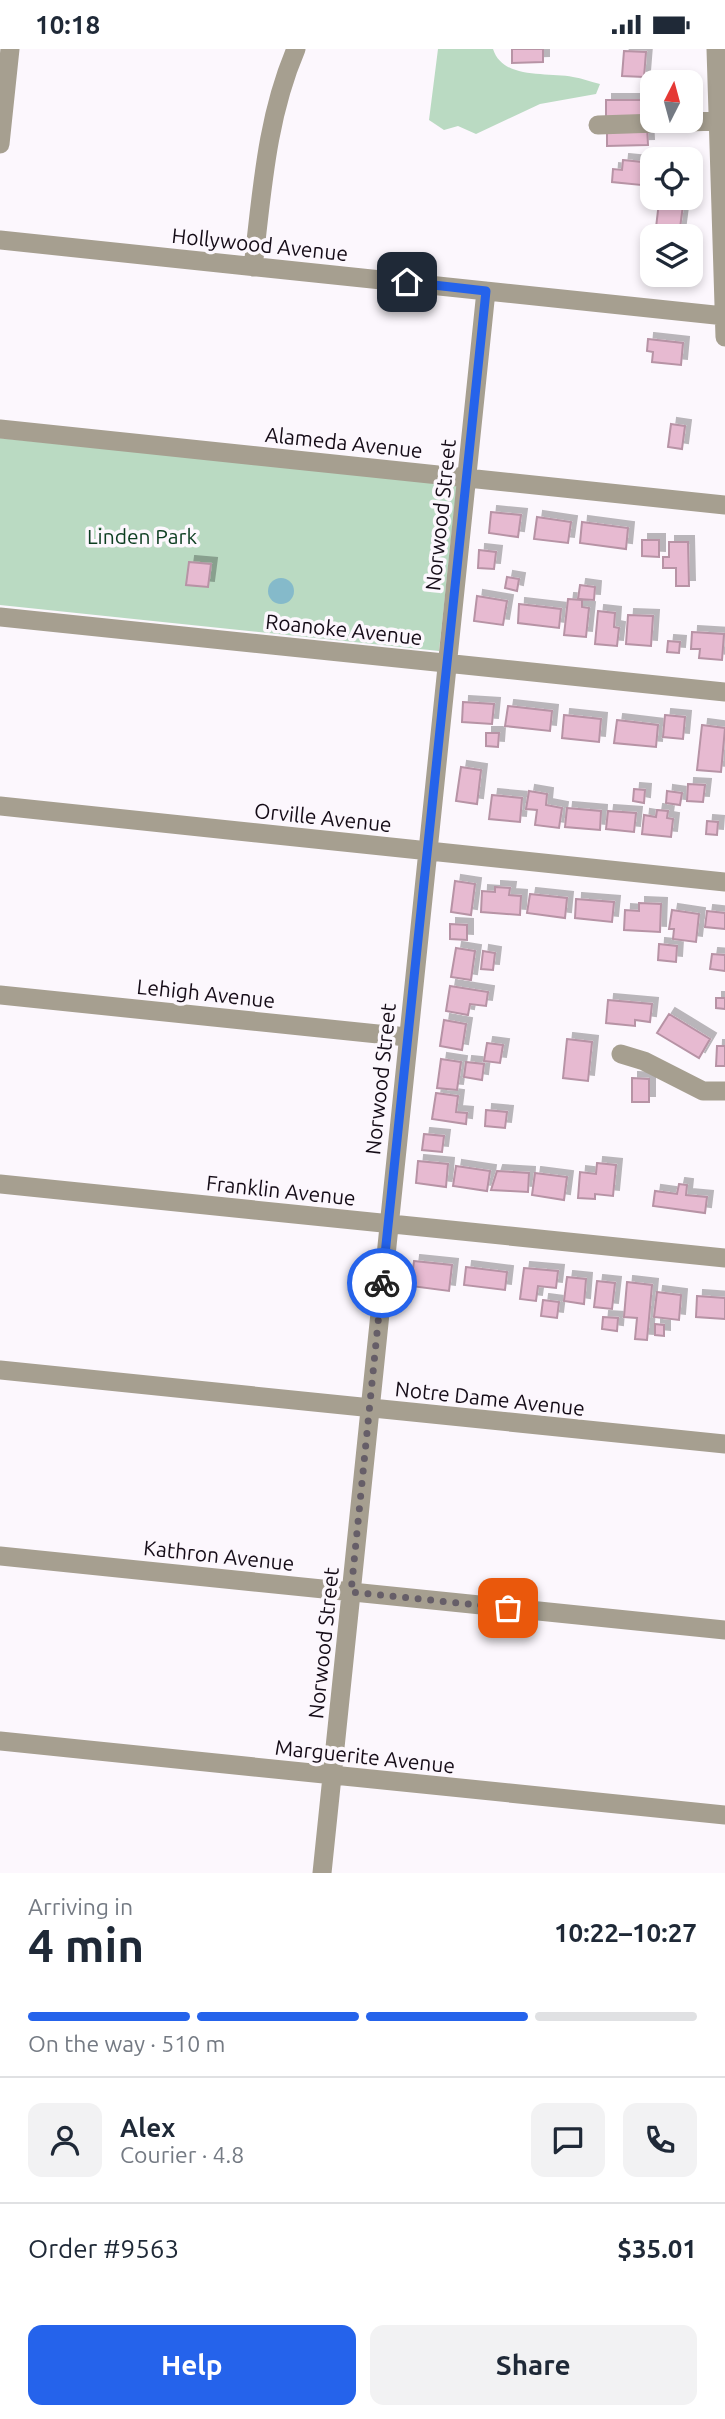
<!DOCTYPE html>
<html lang="en">
<head>
<meta charset="utf-8">
<style>
  :root { --surface:#fff; --page:#f2f2f3; --text:#1f2937; --muted:#747a83; --line:#e0e1e3; --accent:#2563eb }
  body { margin:0; font-family:Ubuntu,sans-serif; background:var(--page); color:var(--text); height:100vh; display:flex; flex-direction:column; font-size:26px; white-space:nowrap }
  * { box-sizing:border-box; margin:0 }
  p { font-size:23px; color:var(--muted) }
  .icon { flex:none; width:38px; height:38px; fill:none; stroke:currentColor; stroke-width:2; stroke-linecap:round; stroke-linejoin:round }
  .map { position:relative; height:1824px; overflow:hidden }
  .panel { display:flex; flex-direction:column; background:var(--surface); flex:1 }
  .panel>* { flex:none }
  .needle { width:46px; rotate:6deg }
  .buttons { position:absolute; left:640px; top:21px; display:grid; gap:14px }
  .buttons a { display:grid; place-items:center; width:63px; height:63px; border-radius:14px; background:var(--surface); box-shadow:0 4px 10px #0003; font-size:35px }
  .pin { position:absolute; display:grid; place-items:center; width:60px; height:60px; color:#fff; margin:-30px; border-radius:14px; box-shadow:0 4px 10px #0006 }
  .courier { position:absolute; display:grid; place-items:center; width:70px; height:70px; margin:-35px; border:5px solid #2563eb; border-radius:50%; background:#fff; color:#222; box-shadow:0 2px 9px #0007 }
  .summary em { font-style:normal; font-weight:700 }
  .summary div { display:flex; flex-direction:column-reverse }
  .summary { display:flex; align-items:center; justify-content:space-between; height:119px; padding:0 28px }
  h1 { font-size:46px; font-weight:700; line-height:52px }
  .bar { display:grid; grid-template-columns:repeat(4,1fr); gap:10px 7px; align-content:center; height:84px; padding:0 28px }
  .bar i { height:9px; border-radius:5px; background:var(--line) }
  .bar .current { background:var(--accent) }
  .bar p { grid-column:span 4 }
  .line { display:flex; align-items:center; gap:18px; padding:0 28px; border-top:2px solid var(--line) }
  .line div { flex:1 }
  .round { display:grid; place-items:center; flex:none; width:74px; height:74px; border-radius:14px; background:var(--page) }
  .cta { display:flex; gap:14px; margin-top:auto; padding:14px 28px }
  .cta a { flex:1; height:80px; border-radius:14px; background:var(--accent); color:#fff; font-size:28px; font-weight:700; line-height:80px; text-align:center }
  .cta a+a { background:var(--page); color:var(--text) }
  .status { display:flex; justify-content:space-between; align-items:center; height:49px; padding:0 35px; background:var(--surface); direction:ltr }
  .status svg { height:19px; fill:currentColor }
  .map>svg:first-child { display:block }
</style>
</head>
<body>
<div class="status"><b>10:18</b><svg viewBox="0 0 49 12"><path d="M0 12V9h3v3zM5 12V6h3v6zM10 12V3h3v9zM15 12V0h3v12zM26 1h20v11H26zM47 4h2v5h-2z"/></svg></div>
<div class="map">
<svg width="725" height="1824" viewBox="0 0 725 1824">
  <defs>
    <filter id="shadow"><feDropShadow dx="6" dy="-6" stdDeviation="0" flood-color="#0004"/></filter>
  </defs>
  <rect width="100%" height="100%" fill="#fcf7fd"/>
  <path fill="#badac2" d="M438,0H493C503,31 547,23 573,28C582,29 591,33 600,35L596,45L540,55L476,85L458,77L444,81L429,71Z
    M0,389L457,436L439,602L0,556Z"/>
  <path fill="#85baca" d="M268 542a13 13 0 1 1 26 0a13 13 0 1 1-26 0Z"/>
  <path fill="#e7bad1" stroke="#b793a5" stroke-width="2" filter="url(#shadow)" d="M512,0H543V13L512,14Z
    M624,2L646,3L644,28L622,27Z
    M606,51H647V69H606Z
    M647,77L648,96L607,97V78Z
    M623,111L652,114L650,134L641,133V136L612,133L613,120L622,121Z
    M659,153L683,156L679,187H655Z
    M656,226H679L678,236L656,233Z
    M648,290L683,294L681,316L652,313L653,303L647,302Z
    M671,375L685,377L682,400L668,398Z
    M491,463L521,466L518,488L489,484Z
    M537,468L571,473L568,494L534,490Z
    M582,473L628,479L626,500L580,494Z
    M642,491H659V508L642,507Z
    M669,493H688L689,537H676V519H663V508H669Z
    M479,501L496,503L494,520L478,519Z
    M189,513L211,515L208,538L186,536Z
    M507,528L519,530L517,542L505,539Z
    M580,536L595,538L594,551L578,550Z
    M477,547L507,552L503,576L474,572Z
    M568,550L582,551V558L589,559L586,588L564,586Z
    M519,555L561,560L559,579L518,574Z
    M598,562L615,564L614,578L619,579L617,597L595,595Z
    M628,566L653,567L651,597L626,595Z
    M692,583L724,585L722,611L699,609L700,600H691Z
    M668,592L680,593L679,604L667,603Z
    M463,653L494,655L492,675L462,673Z
    M508,657L552,662L550,682L505,677Z
    M564,666L601,670L599,693L562,689Z
    M665,666L685,668L683,690L663,688Z
    M617,671L658,676L656,698L614,694Z
    M702,676L725,679L721,723L697,721Z
    M486,684H499L498,698L486,697Z
    M461,718L481,721L477,755L456,752Z
    M688,735L705,736L703,753L687,752Z
    M634,740L645,741L644,754L633,752Z
    M529,742L547,745L546,756L562,759L559,779L535,776L537,761L526,760Z
    M667,742L682,744L680,756L666,754Z
    M492,746L522,749L520,773L489,770Z
    M567,759L601,762L600,781L565,778Z
    M657,761L668,762L667,769L673,770L671,788L642,785L644,766L656,768Z
    M608,762L636,764L634,783L606,780Z
    M707,772L718,773L717,786L706,785Z
    M455,832L475,835L471,866L451,863Z
    M495,838L510,839L509,846L521,847L520,866L481,863L482,842L495,843Z
    M530,845L567,849L565,869L527,864Z
    M576,850L614,853L612,873L575,869Z
    M639,854L661,855L660,883L624,881L625,861L639,862Z
    M672,861L699,865L696,893L673,890L674,880H669Z
    M707,862L725,864V880L705,878Z
    M450,875L467,876V891L450,890Z
    M659,895L677,897L676,913L658,911Z
    M456,899L475,902L471,931L451,928Z
    M483,902L495,904L493,921L481,920Z
    M712,905L725,906V922L710,920Z
    M450,937L488,943L486,957L470,955L468,966L446,962Z
    M716,949H725V960L716,959Z
    M608,951L652,955L650,973L635,971V977L606,974Z
    M669,965L710,990L699,1009L657,984Z
    M444,971L466,975L462,1001L440,997Z
    M567,990L592,993L588,1032L563,1029Z
    M487,994L503,996L500,1014L484,1012Z
    M717,997H725V1017H716Z
    M441,1010L461,1013L457,1041L437,1039Z
    M466,1013L484,1015L482,1031L464,1028Z
    M632,1029L649,1030V1053H632Z
    M436,1044L458,1047L456,1063L467,1064L466,1075L432,1070Z
    M486,1061L507,1063L505,1079L485,1077Z
    M424,1085L444,1087L442,1103L422,1101Z
    M418,1112L448,1115L446,1138L416,1134Z
    M597,1114L616,1116L613,1147L595,1145V1150L578,1149L580,1123L596,1125Z
    M456,1117L490,1122L487,1142L453,1137Z
    M497,1122L529,1124L528,1143L491,1141Z
    M535,1124L567,1128L564,1151L532,1146Z
    M679,1135L687,1136L686,1146L707,1148L705,1164L653,1157L655,1142L677,1145Z
    M414,1212L452,1216L449,1242L411,1237Z
    M466,1218L507,1223L505,1241L464,1236Z
    M524,1219L558,1222L556,1239L538,1237L536,1252L520,1250Z
    M567,1228L586,1230L584,1255L564,1252Z
    M597,1232L615,1234L612,1260L594,1258Z
    M627,1233L652,1236L647,1291L635,1290L637,1269L624,1268Z
    M657,1243L681,1246L679,1271L654,1268Z
    M697,1247L725,1249V1270L696,1268Z
    M543,1251L559,1253L557,1269L541,1267Z
    M603,1268L618,1269L617,1282L602,1280Z
    M655,1275L664,1276V1287L655,1286Z"/>
  <g fill="none" stroke-linecap="round" stroke-linejoin="round">
    <path stroke="#a69f90" stroke-width="19" d="M716,0L725,288
      M598,76L718,72
      M0,95L10,0
      M0,191L725,267
      M253,218C262,144 266,70 296,0
      M0,380L725,456
      M0,568L725,643
      M0,757L725,833
      M0,946L407,988
      M621,1005L644,1012L703,1042H725
      M0,1135L725,1209
      M0,1321L725,1395
      M0,1507L725,1581
      M0,1692L725,1766
      M322,1824L486,242"/>
  </g>
  <g fill="none" stroke-linecap="round" stroke-linejoin="round">
    <path stroke="#665e68" stroke-width="7" stroke-dasharray="0 12.6" d="M382,1234L351,1543L508,1559"/>
    <path stroke="#2563eb" stroke-width="9" d="M382,1234L486,242L407,233"/>
  </g>
  <g text-anchor="middle" dominant-baseline="central" stroke-width="7" stroke-linejoin="round" paint-order="stroke">
    <g font-size="21" fill="#150c17" stroke="#fcf7fd">
      <text transform="translate(260 195) rotate(6)">Hollywood Avenue</text>
      <text transform="translate(344 393) rotate(6)">Alameda Avenue</text>
      <text transform="translate(440 466) rotate(-84)">Norwood Street</text>
      <text transform="translate(344 580) rotate(6)">Roanoke Avenue</text>
      <text transform="translate(323 768) rotate(6)">Orville Avenue</text>
      <text transform="translate(206 944) rotate(6)">Lehigh Avenue</text>
      <text transform="translate(380 1030) rotate(-84)">Norwood Street</text>
      <text transform="translate(281 1141) rotate(6)">Franklin Avenue</text>
      <text transform="translate(490 1349) rotate(6)">Notre Dame Avenue</text>
      <text transform="translate(219 1506) rotate(6)">Kathron Avenue</text>
      <text transform="translate(323 1594) rotate(-84)">Norwood Street</text>
      <text transform="translate(365 1707) rotate(6)">Marguerite Avenue</text>
    </g>
    <g font-size="21" fill="#0c3d20" stroke="#fcf7fd">
      <text x="142" y="487">Linden Park</text>
    </g>
  </g>
</svg>
<div class="buttons">
<a><svg class="needle" viewBox="-14 -14 28 28"><path d="M0-13l5 13h-10z" fill="#e53935"/><path d="M0 13l5-13h-10z" fill="#747a83"/></svg></a>
<a><svg class="icon" aria-label="locate" viewBox="0 0 24 24"><circle cx="12" cy="12" r="6"/><path d="M12 2v4M12 18v4M2 12h4M18 12h4"/></svg></a>
<a><svg class="icon" aria-label="layers" viewBox="0 0 24 24"><path d="M12 4l9 5-9 5-9-5zM3 14l9 5 9-5"/></svg></a>
</div>
<div class="pin" style="left:508px;top:1559px;background:#ea580c"><svg class="icon" aria-label="bag" viewBox="0 0 24 24"><path d="M5 8h14l-1 12H6zM9 8a3 3 0 0 1 6 0"/></svg></div>
<div class="pin" style="left:407px;top:233px;background:#1f2937"><svg class="icon" aria-label="home" viewBox="0 0 24 24"><path d="M3 11l9-7 9 7M6 9v11h12V9"/></svg></div>
<div class="courier" style="left:382px;top:1234px"><svg class="icon" aria-label="bike" viewBox="0 0 24 24"><circle cx="6" cy="16" r="4"/><circle cx="18" cy="16" r="4"/><path d="M6 16l4-8h5l3 8M10 8l3 8H6M13 5h3"/></svg></div>
</div>
<section class="panel">
<div class="summary"><div><h1>4 min</h1><p>Arriving in</p></div><em>10:22–10:27</em></div>
<div class="bar"><i class="current"></i><i class="current"></i><i class="current"></i><i></i><p>On the way · 510 m</p></div>
<div class="line" style="height:126px"><a class="round"><svg class="icon" aria-label="person" viewBox="0 0 24 24"><circle cx="12" cy="8" r="4"/><path d="M4 21q1-7 8-7t8 7"/></svg></a><div><b>Alex</b><p>Courier · 4.8</p></div><a class="round"><svg class="icon" aria-label="chat" viewBox="0 0 24 24"><path d="M4 5h16v11H9l-5 4z"/></svg></a><a class="round"><svg class="icon" aria-label="phone" viewBox="0 0 24 24"><path d="M5 4h4l2 5-3 2q2 4 5 5l2-3 5 2v4C11 20 4 13 5 4z"/></svg></a></div>
<div class="line" style="height:91px"><div>Order #9563</div><b>$35.01</b></div>
<div class="cta"><a>Help</a><a>Share</a></div>
</section>
</body>
</html>
